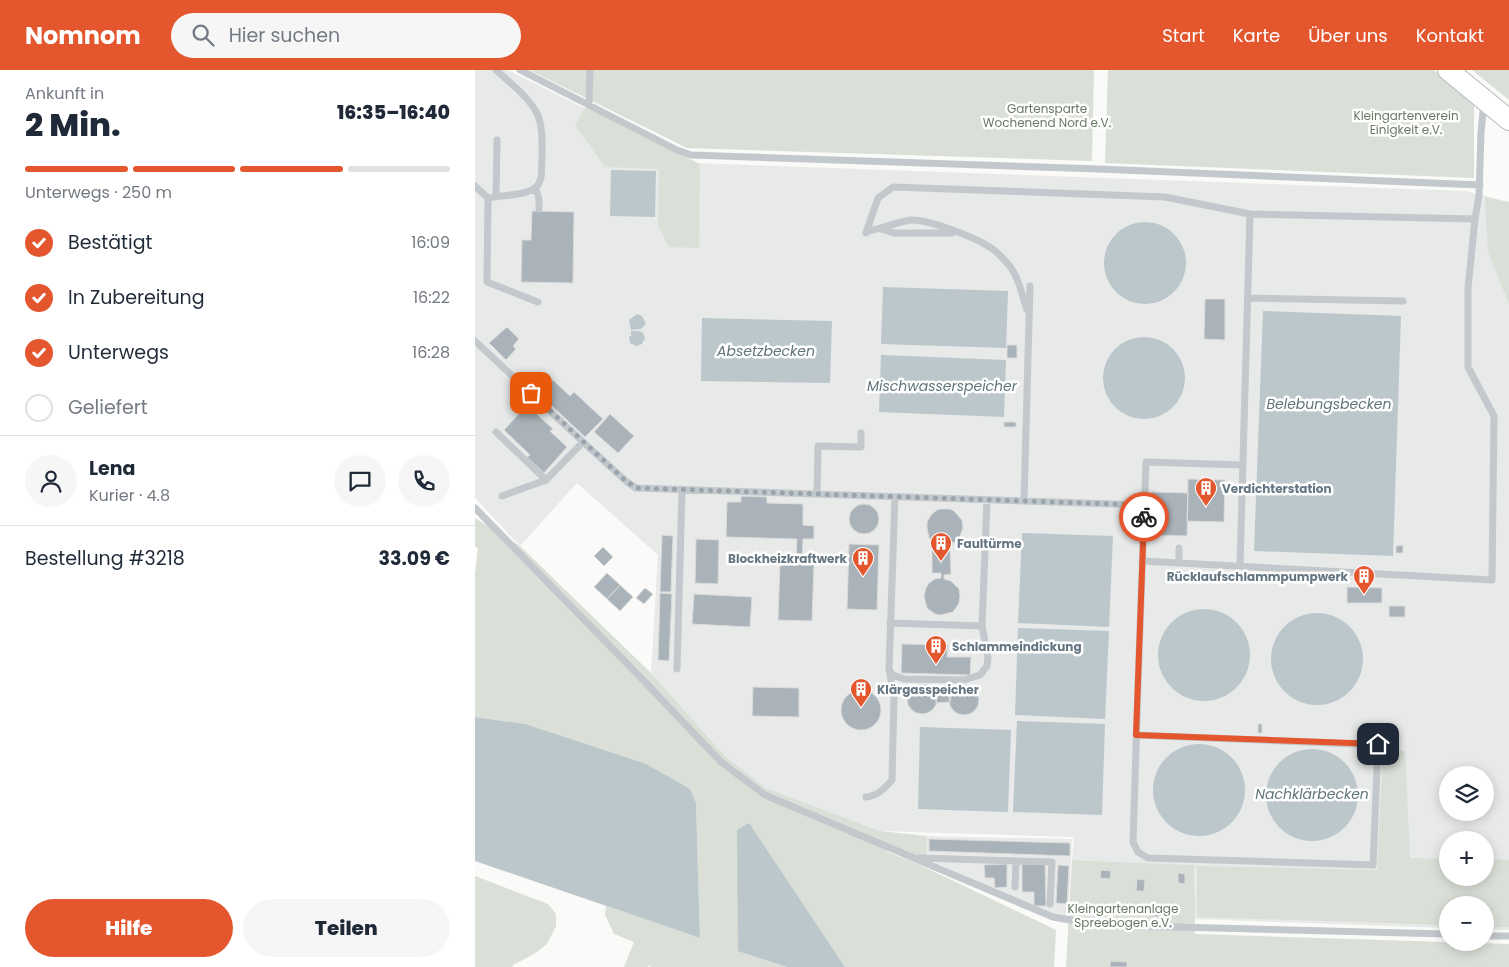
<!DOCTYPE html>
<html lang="de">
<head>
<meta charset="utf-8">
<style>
  :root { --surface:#fff; --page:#f6f6f7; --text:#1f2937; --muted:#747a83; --line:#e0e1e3; --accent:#e4572e }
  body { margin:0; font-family:Poppins,sans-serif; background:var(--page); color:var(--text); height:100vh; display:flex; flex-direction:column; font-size:19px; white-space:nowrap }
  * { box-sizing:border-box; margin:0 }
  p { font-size:16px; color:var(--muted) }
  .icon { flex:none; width:28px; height:28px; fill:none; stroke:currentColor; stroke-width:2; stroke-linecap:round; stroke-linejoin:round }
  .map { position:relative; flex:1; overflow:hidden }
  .details { display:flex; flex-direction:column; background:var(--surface); width:475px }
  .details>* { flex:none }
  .fabs { position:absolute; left:964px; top:696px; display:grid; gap:10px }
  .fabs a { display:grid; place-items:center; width:55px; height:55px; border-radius:50%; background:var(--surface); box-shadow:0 2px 12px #0003; font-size:25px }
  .pin { position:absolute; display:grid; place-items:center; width:42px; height:42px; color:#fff; margin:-21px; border-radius:10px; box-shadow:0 2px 8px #0006 }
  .courier { position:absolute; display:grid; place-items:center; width:50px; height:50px; margin:-25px; border:4px solid #e4572e; border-radius:50%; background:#fff; color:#222; box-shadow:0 1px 6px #0007 }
  .head em { font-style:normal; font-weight:800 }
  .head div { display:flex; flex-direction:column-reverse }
  .head { display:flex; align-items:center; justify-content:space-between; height:85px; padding:0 25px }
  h1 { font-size:32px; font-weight:800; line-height:38px }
  .bar { display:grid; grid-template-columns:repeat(4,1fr); gap:8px 5px; align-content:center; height:60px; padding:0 25px }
  .bar i { height:6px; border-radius:4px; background:var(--line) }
  .bar .selected { background:var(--accent) }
  .bar p { grid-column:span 4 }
  .line { display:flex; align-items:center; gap:12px; padding:0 25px; border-top:1px solid var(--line) }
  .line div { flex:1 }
  .round { display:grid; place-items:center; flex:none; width:52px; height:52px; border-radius:26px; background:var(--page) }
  ol { padding:0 25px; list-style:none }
  li { display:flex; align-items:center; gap:15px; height:55px }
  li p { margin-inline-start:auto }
  li .icon { padding:5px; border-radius:50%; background:var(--accent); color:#fff; stroke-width:4 }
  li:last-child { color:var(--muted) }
  li i { width:28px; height:28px; border:2px solid var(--line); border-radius:50% }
  .primary-button { display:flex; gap:10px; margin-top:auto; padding:10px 25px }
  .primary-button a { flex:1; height:58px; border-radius:30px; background:var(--accent); color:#fff; font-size:20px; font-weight:800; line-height:58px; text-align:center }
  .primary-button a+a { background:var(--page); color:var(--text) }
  header { display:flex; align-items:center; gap:30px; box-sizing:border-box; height:70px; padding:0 25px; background:var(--accent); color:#fff }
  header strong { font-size:24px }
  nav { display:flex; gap:28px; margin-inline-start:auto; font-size:18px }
  .search { width:350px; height:45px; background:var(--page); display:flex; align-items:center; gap:12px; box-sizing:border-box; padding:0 18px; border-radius:28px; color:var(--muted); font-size:19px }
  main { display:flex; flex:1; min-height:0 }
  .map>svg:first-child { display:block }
</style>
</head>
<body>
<header>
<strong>Nomnom</strong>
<div class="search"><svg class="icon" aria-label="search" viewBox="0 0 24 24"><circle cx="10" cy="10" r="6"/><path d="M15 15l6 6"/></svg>Hier suchen</div>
<nav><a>Start</a><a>Karte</a><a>Über uns</a><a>Kontakt</a></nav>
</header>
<main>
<section class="details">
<div class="head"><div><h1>2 Min.</h1><p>Ankunft in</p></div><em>16:35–16:40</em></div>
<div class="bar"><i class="selected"></i><i class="selected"></i><i class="selected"></i><i></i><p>Unterwegs · 250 m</p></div>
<ol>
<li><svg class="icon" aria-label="check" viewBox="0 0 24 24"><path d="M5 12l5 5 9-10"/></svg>Bestätigt<p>16:09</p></li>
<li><svg class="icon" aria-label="check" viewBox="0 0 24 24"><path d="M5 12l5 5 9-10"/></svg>In Zubereitung<p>16:22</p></li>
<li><svg class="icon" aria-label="check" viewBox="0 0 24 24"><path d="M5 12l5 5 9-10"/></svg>Unterwegs<p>16:28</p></li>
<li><i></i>Geliefert</li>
</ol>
<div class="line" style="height:90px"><a class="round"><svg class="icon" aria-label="person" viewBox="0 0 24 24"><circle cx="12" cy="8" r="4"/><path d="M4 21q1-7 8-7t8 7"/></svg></a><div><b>Lena</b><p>Kurier · 4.8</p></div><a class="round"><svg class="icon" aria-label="chat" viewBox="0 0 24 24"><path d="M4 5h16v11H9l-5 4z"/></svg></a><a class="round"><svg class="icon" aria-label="phone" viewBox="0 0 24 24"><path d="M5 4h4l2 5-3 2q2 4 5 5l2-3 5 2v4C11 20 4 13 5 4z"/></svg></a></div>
<div class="line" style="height:65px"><div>Bestellung #3218</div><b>33.09 €</b></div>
<div class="primary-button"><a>Hilfe</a><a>Teilen</a></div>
</section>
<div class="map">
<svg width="1034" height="897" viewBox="0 0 1034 897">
  <rect width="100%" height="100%" fill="#fafaf8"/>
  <path fill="#e8e9e9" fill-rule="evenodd" d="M0,0H33L218,93L991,121L1025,130L1034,137V860H1010V835H972V858L719,849V795L597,790L599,767L405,761L291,718L250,686L176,603L183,485L102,413L45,476L0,428ZM972,705H1010V742H972ZM972,770H1010V808H972Z
    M452,766L597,769L593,847L579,845L557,836L459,792L451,784Z"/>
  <path fill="#dadfd7" d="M54,0H619L617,91L212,78Z
    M633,0H959L999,33V108L630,93Z
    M997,0H1034V30Z
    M111,37L225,94L224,178L194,177L183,155L184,99L130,97L100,55Z
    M1010,127L1034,132V234L1013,182Z
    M0,448L45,476L176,603L250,686L291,718L405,761L452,766L451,784L459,792L408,780L441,793L581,860L579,897H370L273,754L263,880L312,897H175V895L172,897H149L159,872L139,864L130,845L131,836L225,868L221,734L50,654L0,647V504L3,478L0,477Z
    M908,678L930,681L935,788L972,789V808H1010V789L1034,790V857H1010V835H972V855L722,847V796L902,800Z
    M597,790L719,795L720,864L1034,874V897H591Z
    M0,806L73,834L81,844V856L72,874L59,884L38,895L37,897H0Z"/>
  <path fill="#bbc7cb" d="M136,100L181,101L180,147L135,146Z
    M629 193a41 41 0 1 1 82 0a41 41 0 1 1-82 0Z
    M408,217L533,221L531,278L406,274Z
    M788,241L926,246L918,486L779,481Z
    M162,244L167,246L171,254L166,259L156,260L154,250Z
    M227,248L357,251L355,313L226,311Z
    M156,261H164L168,263L170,268L167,274L161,276L155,273L154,266H156Z
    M628 308a41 41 0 1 1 82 0a41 41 0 1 1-82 0Z
    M406,285L531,290L529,347L404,342Z
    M547,463L638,466L634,557L543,553Z
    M683 585a46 46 0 1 1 92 0a46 46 0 1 1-92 0Z
    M796 589a46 46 0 1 1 92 0a46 46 0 1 1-92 0Z
    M543,558L634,561L630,649L540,645Z
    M0,647L50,654L171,694L215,719L221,733L225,868L0,791Z
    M542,651L630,654L627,745L538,742Z
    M445,657L536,660L533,742L443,739Z
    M678 720a46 46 0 1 1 92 0a46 46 0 1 1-92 0Z
    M791 725a46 46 0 1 1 92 0a46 46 0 1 1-92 0Z
    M274,753L370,897H312L263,881L262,760Z"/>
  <path fill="#aab3b9" stroke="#dcdcda" d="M57,141L99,142L98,213L46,212L47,170H56Z
    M730,229H750V270L729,269Z
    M32,257L44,269L38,276L41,279L31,290L14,273Z
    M532,275H542V288H532Z
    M78,310L95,326L99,322L128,349L110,367L61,321L71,311L74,314Z
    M52,335L78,359L75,361L92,377L69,403L52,387L55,385L29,360Z
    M135,344L159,366L143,383L119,362Z
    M529,352H541V357H529Z
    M713,409L750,410L749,452L712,451Z
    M676,422L713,423L712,466L675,465Z
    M266,426L292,427V433L328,434V455L339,456V469H328L327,493L339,494L337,551L303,550L305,493H321L322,469L251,467L252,432H266Z
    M374 449a15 15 0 1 1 30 0a15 15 0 1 1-30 0Z
    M466,439H475L479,441L487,450L488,458L485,466L480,472L471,475V480H475L476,504L469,505V509L476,511L484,519L485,526L484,533L478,542L465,545L460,544L452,538L449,526L451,518L454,513L460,509L466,508V503H457V480H468L467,475L460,472L454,468L452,458V452L456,445L462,440Z
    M187,465L198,466L196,522H185Z
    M221,469L244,470L243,514L220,513Z
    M374,474L404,475L402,540L372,539Z
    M928,475V483H921V476Z
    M128,477L138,487L129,496L119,486Z
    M132,503L145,515L132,529L119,517Z
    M145,515L158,527L145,541L132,529Z
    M872,517L907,518V533H872Z
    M170,518L178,524L169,534L161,528Z
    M185,523L197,524L194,591L183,590Z
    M219,524L277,527L275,557L217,554Z
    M914,536H930V547H914Z
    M427,574L473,575L472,587H496L495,605L426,603Z
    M432 629a15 15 0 1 1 30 0a15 15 0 1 1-30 0Z
    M474 630a15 15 0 1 1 30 0a15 15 0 1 1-30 0Z
    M278,617L324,618V647L277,646Z
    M456,617H482L477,622L475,632L461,633V626Z
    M366 640a20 20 0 1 1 40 0a20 20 0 1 1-40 0Z
    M783,654H787V663H783Z
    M454,769L595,773V786L454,781Z
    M532,794V817L520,818L519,808H510L509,795Z
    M547,794H570L571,836H559V822H547Z
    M583,795L594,796L592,834L581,833Z
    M626,800L636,801L635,809L625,808Z
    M703,803L710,804V814L703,813Z
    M662,809L670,810L669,821H661Z
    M623,833L635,834L634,845L619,844L620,838L622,839Z
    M675,833H681V836H684V842H688V847L675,846Z
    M635,891L652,892V897H635Z"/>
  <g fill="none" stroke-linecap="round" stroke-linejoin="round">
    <g stroke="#b3babf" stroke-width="22">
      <path id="secondary" d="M973,0L1034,50"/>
    </g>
    <path stroke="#c3c8cc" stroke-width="7" d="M45,0L202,80L216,85L624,99L1005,115
      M114,34L115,0
      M0,116L13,128L12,212L63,232
      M57,120L62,122L64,130V139
      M21,126L22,70
      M13,128C25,125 52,126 61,117C68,111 66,100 67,91C67,78 68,65 65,52C61,32 35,13 21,0
      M406,159L419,163H477
      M392,161C407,159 421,152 436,150C452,149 499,167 513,176C520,180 528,188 533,194C544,207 547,225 552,240
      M391,163L403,128L418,117L690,127L775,144
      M773,228L928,231
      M0,271L108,372L152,412L161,418L669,435
      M21,362L71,410
      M342,424L343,376L386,377V363
      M27,426L71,410L108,372
      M549,431L555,216
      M0,438L170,612L246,692L290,725L578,847L624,855L972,864
      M667,491L1017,510L1019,346L993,297V218L1000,149L1004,125L1006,62L1009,32
      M704,493V478
      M765,496L775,144L1000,149
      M415,553L507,556
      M202,599L207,420
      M415,601L418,605L429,609L489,610L505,605L512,596L513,588L507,556L512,430
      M661,665L903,675L898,795L673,788L663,782L658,772C662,645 666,519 671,392L768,395
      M391,727C402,726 409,719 417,710L419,627L414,599L420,427
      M444,788L577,792L575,834
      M540,817L541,791
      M1010,866H1034"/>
    <use href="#secondary" stroke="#fff" stroke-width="20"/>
  </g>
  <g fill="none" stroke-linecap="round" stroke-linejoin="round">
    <path stroke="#99a4ac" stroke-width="5" stroke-dasharray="0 9" d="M56,323L152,412L162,418L669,435V447"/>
    <path stroke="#e4572e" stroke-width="6" d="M669,447L661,665L903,674"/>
  </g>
  <defs>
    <g id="building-pin" transform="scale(1.125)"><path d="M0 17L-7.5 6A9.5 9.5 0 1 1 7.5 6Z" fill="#e4572e" stroke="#fff"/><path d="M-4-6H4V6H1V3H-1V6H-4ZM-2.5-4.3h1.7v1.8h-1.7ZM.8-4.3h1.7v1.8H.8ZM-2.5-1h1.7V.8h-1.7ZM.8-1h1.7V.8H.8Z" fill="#fff"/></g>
  </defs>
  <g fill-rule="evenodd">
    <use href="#building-pin" x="731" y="418"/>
    <use href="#building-pin" x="466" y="473"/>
    <use href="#building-pin" x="388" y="488"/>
    <use href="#building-pin" x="889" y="506"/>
    <use href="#building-pin" x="461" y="576"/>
    <use href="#building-pin" x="386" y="619"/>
  </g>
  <g text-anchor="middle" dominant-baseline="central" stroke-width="5" stroke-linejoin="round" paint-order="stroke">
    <g font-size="12" fill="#687a64" stroke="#fff">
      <text x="572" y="38">Gartensparte<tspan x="572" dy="14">Wochenend Nord e.V.</tspan></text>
      <text x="931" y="45">Kleingartenverein<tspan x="931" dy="14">Einigkeit e.V.</tspan></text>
      <text x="648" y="838">Kleingartenanlage<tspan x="648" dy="14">Spreebogen e.V.</tspan></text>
    </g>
    <g font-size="12" font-weight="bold" fill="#657683" stroke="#fff" text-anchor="start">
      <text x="747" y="418">Verdichterstation</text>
      <text x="482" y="473">Faultürme</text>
      <text x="372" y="488" text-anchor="end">Blockheizkraftwerk</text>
      <text x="873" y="506" text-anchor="end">Rücklaufschlammpumpwerk</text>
      <text x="477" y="576">Schlammeindickung</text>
      <text x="402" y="619">Klärgasspeicher</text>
    </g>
    <g font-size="14" font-style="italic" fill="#60757c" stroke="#fff">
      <text x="291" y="281">Absetzbecken</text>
      <text x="467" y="316">Mischwasserspeicher</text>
      <text x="854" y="334">Belebungsbecken</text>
      <text x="837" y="724">Nachklärbecken</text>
    </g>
  </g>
</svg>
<div class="fabs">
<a><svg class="icon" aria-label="layers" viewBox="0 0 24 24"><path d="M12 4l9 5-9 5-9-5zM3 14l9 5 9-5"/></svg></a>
<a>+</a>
<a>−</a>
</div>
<div class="pin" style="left:56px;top:323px;background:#ea580c"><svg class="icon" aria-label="bag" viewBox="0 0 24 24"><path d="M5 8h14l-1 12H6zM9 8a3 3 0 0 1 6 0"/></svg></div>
<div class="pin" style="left:903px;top:674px;background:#1f2937"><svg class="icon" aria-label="home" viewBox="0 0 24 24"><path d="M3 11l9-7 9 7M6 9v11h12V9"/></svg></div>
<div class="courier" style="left:669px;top:447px"><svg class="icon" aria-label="bike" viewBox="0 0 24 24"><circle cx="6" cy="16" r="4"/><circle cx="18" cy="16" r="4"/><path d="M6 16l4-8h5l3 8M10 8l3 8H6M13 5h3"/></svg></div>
</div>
</main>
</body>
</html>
